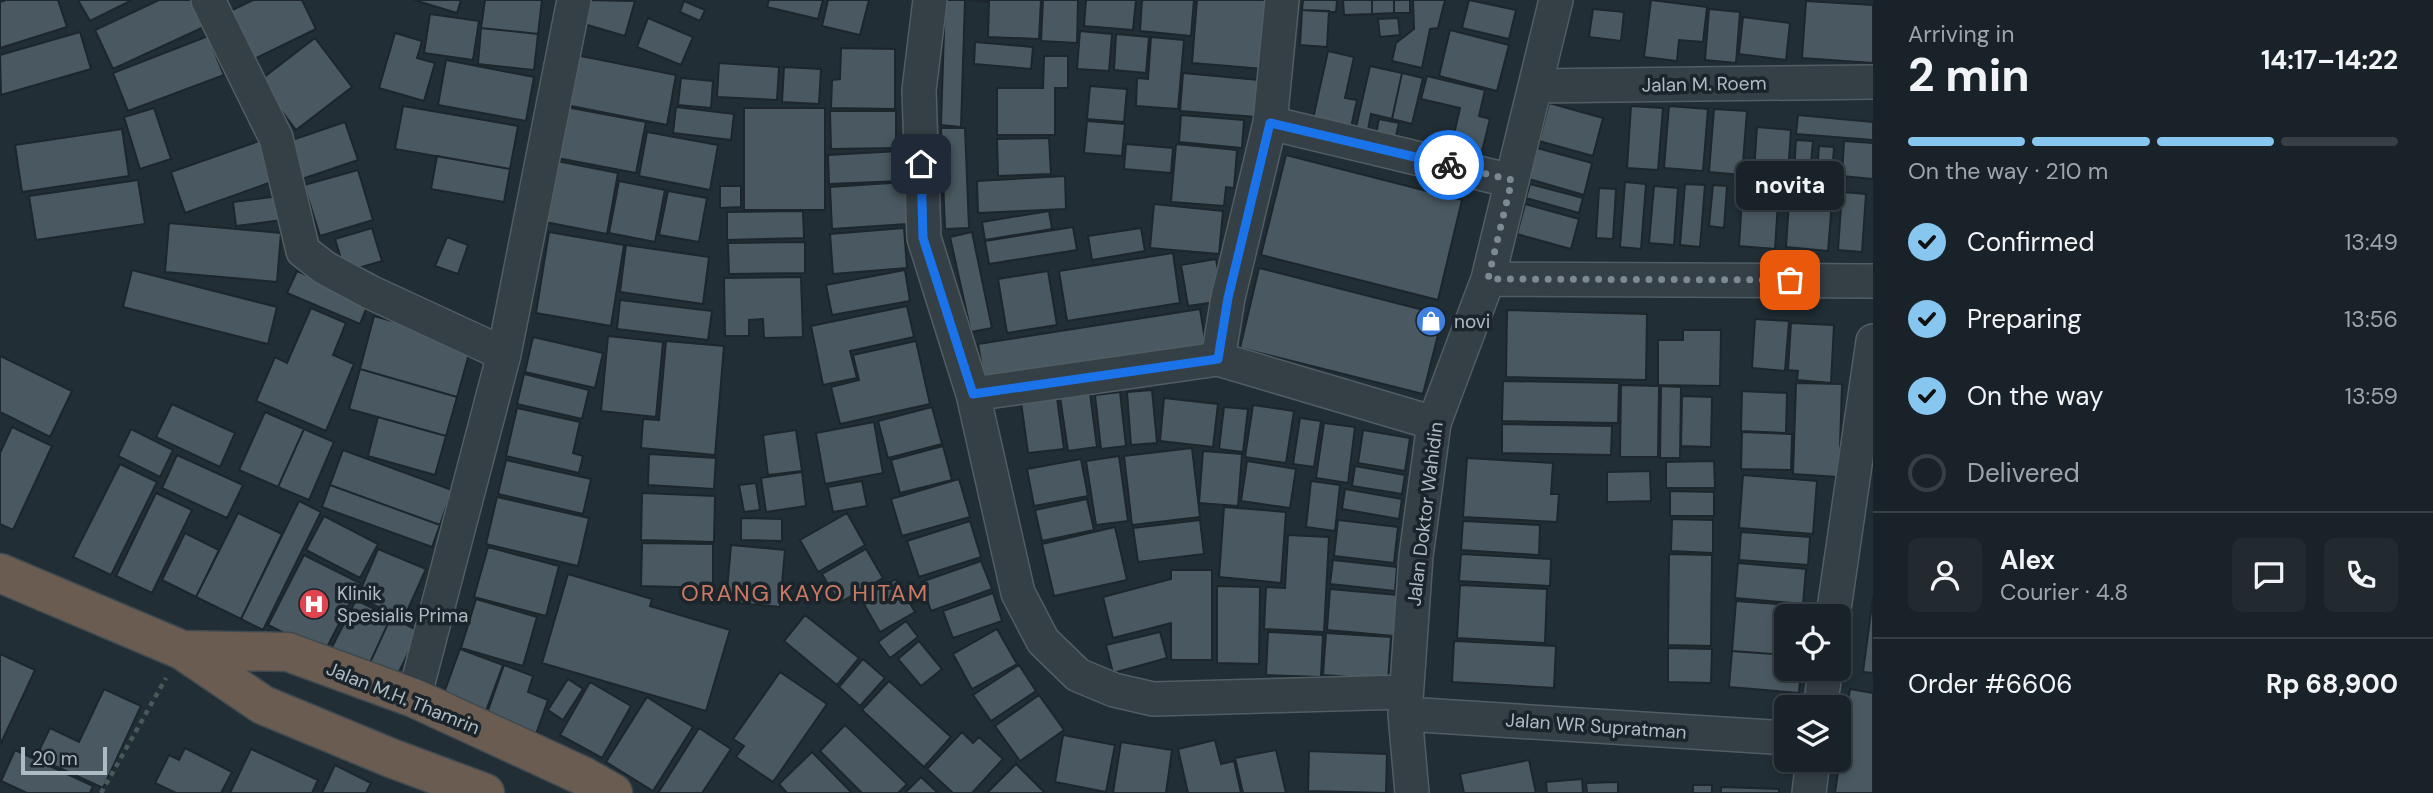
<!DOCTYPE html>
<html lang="en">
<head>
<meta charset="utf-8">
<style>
  :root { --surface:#192228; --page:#222a30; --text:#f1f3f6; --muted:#9fa4a8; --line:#373f45; --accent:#87c6ef }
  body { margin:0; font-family:"DM Sans",sans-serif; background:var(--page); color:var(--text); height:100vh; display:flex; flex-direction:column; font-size:26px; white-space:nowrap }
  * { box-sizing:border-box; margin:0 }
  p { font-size:23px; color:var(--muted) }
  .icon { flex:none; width:38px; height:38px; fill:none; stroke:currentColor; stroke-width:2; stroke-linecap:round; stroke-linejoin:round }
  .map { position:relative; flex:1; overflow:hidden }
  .panel { display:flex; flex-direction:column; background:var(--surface); width:560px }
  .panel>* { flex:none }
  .buttons { position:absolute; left:1774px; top:604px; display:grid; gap:14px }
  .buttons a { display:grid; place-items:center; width:77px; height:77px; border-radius:10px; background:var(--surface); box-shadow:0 4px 10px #0003,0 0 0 2px var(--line); font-size:35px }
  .scale { position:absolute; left:21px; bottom:18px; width:86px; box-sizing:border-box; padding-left:7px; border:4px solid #afbbc2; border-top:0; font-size:19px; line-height:24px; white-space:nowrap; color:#afbbc2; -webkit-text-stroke:5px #1a242a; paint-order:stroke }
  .pin { position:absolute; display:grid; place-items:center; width:60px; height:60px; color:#fff; margin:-30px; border-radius:14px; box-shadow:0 4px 10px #0006 }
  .courier { position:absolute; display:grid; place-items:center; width:70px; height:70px; margin:-35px; border:5px solid #1a73e8; border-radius:50%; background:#fff; color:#222; box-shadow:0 2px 9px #0007 }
  .bubble { position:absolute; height:49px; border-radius:10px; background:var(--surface); box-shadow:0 4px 10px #0003,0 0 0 2px var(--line); font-size:23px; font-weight:700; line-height:49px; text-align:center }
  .overview em { font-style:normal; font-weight:700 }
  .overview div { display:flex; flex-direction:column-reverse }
  .overview { display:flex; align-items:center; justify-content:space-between; height:119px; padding:0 35px }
  h1 { font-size:46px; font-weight:700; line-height:52px }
  .bar { display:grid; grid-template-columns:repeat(4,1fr); gap:10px 7px; align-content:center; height:84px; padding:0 35px }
  .bar i { height:9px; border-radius:5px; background:var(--line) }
  .bar .on { background:var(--accent) }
  .bar p { grid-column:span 4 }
  .line { display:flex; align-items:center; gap:18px; padding:0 35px; border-top:2px solid var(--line) }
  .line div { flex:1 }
  .round { display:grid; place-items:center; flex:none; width:74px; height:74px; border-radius:10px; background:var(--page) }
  ol { padding:0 35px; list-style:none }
  li { display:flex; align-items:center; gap:21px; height:77px }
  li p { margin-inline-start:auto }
  li .icon { padding:7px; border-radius:50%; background:var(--accent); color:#111; stroke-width:4 }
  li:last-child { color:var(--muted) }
  li i { width:38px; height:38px; border:4px solid var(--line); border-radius:50% }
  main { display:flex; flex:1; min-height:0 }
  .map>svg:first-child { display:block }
</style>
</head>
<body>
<main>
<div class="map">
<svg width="1873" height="793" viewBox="0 0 1873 793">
  <rect width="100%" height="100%" fill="#212e35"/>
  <path fill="#4a5961" stroke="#1c262c" stroke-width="2" d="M6,0H58L67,27L0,48V2Z
    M78,0H132L90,21Z
    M159,0H191L204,27L113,69L95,30Z
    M253,0H302L316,29L248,62L224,14Z
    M414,0H461L457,13Z
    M485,0H542L538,34L481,28Z
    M583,0L635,1L625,36L577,22Z
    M769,0H823L818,19L767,7Z
    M828,0H869L860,35L822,26Z
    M945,0H965L961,127L941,125Z
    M967,0H1041L1039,39L988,37L989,2Z
    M1043,0H1078L1077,43L1041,41Z
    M1086,0H1136L1133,30L1084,26Z
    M1142,0H1194L1191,36L1140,31Z
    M1197,0H1270L1264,69L1192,63Z
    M1303,0H1337L1336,12L1302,10Z
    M1343,0H1372V14L1344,15Z
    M1372,0H1394V13L1372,14Z
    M1394,0H1410V13H1394Z
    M1413,0H1445L1438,28L1430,29L1422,68L1392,61L1396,43L1414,29Z
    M1469,0L1516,10L1509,39L1462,28Z
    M1651,0L1707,7L1703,42L1679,40L1677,61L1644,57Z
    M684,1L705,10L700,21L680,12Z
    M1806,1L1873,5V63L1802,58Z
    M1593,9L1624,12L1621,41L1589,37Z
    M1709,9L1740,12L1736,63L1705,60Z
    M1302,10L1329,11L1327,47L1300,45Z
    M430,14L479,21L473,60L424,53Z
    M1743,17L1790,23L1786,60L1739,54Z
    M648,18L693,37L681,65L637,47Z
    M1398,18L1400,35L1380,37L1378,19Z
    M481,28L538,34L534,70L478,64Z
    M1450,30L1509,45L1497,91L1439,76Z
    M1080,31L1112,34L1109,71L1077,69Z
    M80,32L91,69L1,95L0,55Z
    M395,33L422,41L417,58L435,63L424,101L379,88Z
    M1116,34L1149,37L1146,73L1114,70Z
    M208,36L224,75L128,111L113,73Z
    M1151,37L1184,40L1178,109L1136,106L1137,78L1148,79Z
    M315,38L352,87L296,130L259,81Z
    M975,42L1033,47L1031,69L974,64Z
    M841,48L895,49V109L831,108L832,80L840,79Z
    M1328,51L1354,57L1345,98L1357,100L1350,132L1312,123Z
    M576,55L676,75L667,125L566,105Z
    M1044,56H1068V88H1055V135H997V88H1043Z
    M446,60L534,77L526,121L438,105Z
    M719,63L779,67L777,100L717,97Z
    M1370,66L1402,73L1392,119L1371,114L1367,135L1355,132Z
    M784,67L821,69L819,104L782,102Z
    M1183,73L1259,80L1256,117L1180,111Z
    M1402,73L1423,78L1412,124L1392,119Z
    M1427,76L1485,90L1479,116L1490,119L1480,159L1450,152L1460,108L1421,99Z
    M681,78L713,81L711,108L678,105Z
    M1090,86L1127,89L1124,122L1087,119Z
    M1549,103L1603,118L1593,156L1539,141Z
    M403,106L518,126L510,169L395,149Z
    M1631,106L1663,108L1658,170L1627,168Z
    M1669,106L1708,109L1703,171L1664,168Z
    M566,107L646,122L636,173L557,158Z
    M676,107L734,114L731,140L673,133Z
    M154,108L171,159L140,169L124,117Z
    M744,108H825V210H744Z
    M1714,109L1747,111L1742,175L1709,172Z
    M830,111H896V148L831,149Z
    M1181,115L1244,120L1242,148L1179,142Z
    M1798,115L1873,122V140L1796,134Z
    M1379,119L1399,123L1393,148L1374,144Z
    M1087,121L1125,124L1122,156L1084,153Z
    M345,122L358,160L302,179L289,141Z
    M1757,127L1791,130L1788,173L1754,171Z
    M941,128H965L969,228L945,229Z
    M122,129L129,176L22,192L15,145Z
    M647,132L718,145L710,190L639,176Z
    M1049,138L1051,174L998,176L997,139Z
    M262,140L277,180L185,213L171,172Z
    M1796,140L1813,141L1810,173L1794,172Z
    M1844,141L1873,143V179L1842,176Z
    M1126,144L1173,148L1171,173L1124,169Z
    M1176,144L1237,150L1234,188L1226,187L1224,206L1171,202Z
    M1819,146L1834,147L1832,176L1817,174Z
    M1537,148L1592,163L1584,195L1529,179Z
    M899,151L900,181L829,184L828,155Z
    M1286,155L1462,200L1438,300L1261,255Z
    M437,156L510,169L504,202L431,189Z
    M557,161L618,173L607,234L545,222Z
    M358,170L373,220L320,236L304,185Z
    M1065,176L1066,209L978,213L977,181Z
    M138,180L145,224L36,240L29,196Z
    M619,181L665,190L655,242L609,233Z
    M906,182L908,224L832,229L830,187Z
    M1625,182L1646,184L1641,249L1620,247Z
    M1743,183L1779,186L1775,249L1739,246Z
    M1530,184L1583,198L1579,213L1526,198Z
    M1685,184L1705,185L1700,247L1680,245Z
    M1713,185L1727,186L1724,228L1709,226Z
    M720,186H741V207L720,208Z
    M1654,186L1678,188L1674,245L1649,243Z
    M1790,187L1833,190L1828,251L1786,247Z
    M1599,188L1616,189L1613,239L1596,238Z
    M668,191L707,198L699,242L659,235Z
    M1842,192L1866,194L1862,252L1838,250Z
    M279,196L282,220L236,226L233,202Z
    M1154,204L1223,211L1219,254L1150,248Z
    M1525,204L1579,219L1571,249L1517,234Z
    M803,211L804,238L727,240V212Z
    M1049,211L1052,229L985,240L982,222Z
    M169,223L281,233L277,282L165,272Z
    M1073,227L1077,250L989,264L985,241Z
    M372,228L382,261L345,272L335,239Z
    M904,228L907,268L833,274L830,234Z
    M1141,228L1145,251L1092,260L1088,236Z
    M549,232L624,245L611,326L536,313Z
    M972,232L992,328L971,332L950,237Z
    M447,237L468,245L458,274L435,266Z
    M805,242V273L729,274L728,243Z
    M626,245L709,257L703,304L620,292Z
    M1173,253L1180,303L1067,321L1059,271Z
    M1216,259L1223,301L1188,306L1181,265Z
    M1259,268L1443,315L1423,394L1240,348Z
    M132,270L277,307L268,344L123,307Z
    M905,270L910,301L832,315L826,285Z
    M297,271L369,302L360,324L287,293Z
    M1048,271L1057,325L1007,333L998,279Z
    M801,277L803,337L764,338L763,319L749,320V336H725L724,278Z
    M620,300L712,311L708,340L617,329Z
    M907,306L914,337L850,351L857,378L823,385L811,326Z
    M311,308L346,323L333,355L354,364L326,431L256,401L275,357L287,363Z
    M1200,309L1206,346L984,381L978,344Z
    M1507,310L1647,314L1646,380L1506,377Z
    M374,316L472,343L457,397L360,369Z
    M1755,319L1789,321L1785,371L1752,368Z
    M1791,323L1834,325L1831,383L1797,380L1798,371L1788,370Z
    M1683,330H1721L1720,386L1658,385V340H1683Z
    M608,336L663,342L656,417L601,411Z
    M533,337L603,353L595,388L525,372Z
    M666,341L724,346L715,455L641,448L643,419L659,420Z
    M916,341L930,404L840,424L831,387L859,380L853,355Z
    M0,356L72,391L50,437L0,412Z
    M360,369L457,397L446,436L349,409Z
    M524,374L589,390L582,419L517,404Z
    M1503,381L1619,383L1618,423L1502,421Z
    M1796,383L1842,384L1839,477L1793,474Z
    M1621,385L1659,386L1658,457H1620Z
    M1661,386L1681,387L1680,458H1660Z
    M1152,390L1157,443L1131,445L1127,392Z
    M1742,391L1787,393L1786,433L1741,431Z
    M1120,392L1126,446L1101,449L1095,395Z
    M1090,393L1097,447L1068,451L1060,397Z
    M1682,396L1712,397L1711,447L1681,446Z
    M1057,398L1064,449L1028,453L1021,402Z
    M1164,398L1218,404L1213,447L1160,441Z
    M172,404L235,433L220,467L156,437Z
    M1253,405L1294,411L1286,463L1245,457Z
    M932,407L942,444L888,458L878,421Z
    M1224,407L1248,409L1243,452L1219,449Z
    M517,408L580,422L573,453L583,456L579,473L506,456Z
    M265,412L304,429L278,487L239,470Z
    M378,417L446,436L435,475L368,456Z
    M1300,418L1321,421L1314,467L1293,464Z
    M874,422L883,473L825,484L816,433Z
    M1324,423L1355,427L1348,483L1316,478Z
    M1502,424L1612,426L1611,455L1502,453Z
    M12,427L52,446L13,530L0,524V453Z
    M131,429L173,450L160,477L118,456Z
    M304,429L334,442L309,500L278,487Z
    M796,430L802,471L768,475L763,435Z
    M1363,430L1410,438L1405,471L1358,463Z
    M1742,432L1792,434L1791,470L1741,469Z
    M943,446L952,480L900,493L891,460Z
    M1192,448L1200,517L1132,525L1124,456Z
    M343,450L452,490L440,525L330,485Z
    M1203,451L1242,454L1238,506L1199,503Z
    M649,454L716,458L714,489L648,485Z
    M177,455L243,485L227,518L162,488Z
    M1119,456L1128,521L1096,525L1086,461Z
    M1467,458L1553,463L1551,494H1559L1557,522L1463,517Z
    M1081,459L1088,496L1034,506L1027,469Z
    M506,460L591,479L583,514L498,494Z
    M1247,461L1296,469L1290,508L1241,501Z
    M1714,461L1715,488H1666V462Z
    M120,464L157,482L111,575L73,557Z
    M1355,466L1405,475L1402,494L1352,486Z
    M1650,471L1651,501L1607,502V472Z
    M802,472L806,506L766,512L761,478Z
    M1743,475L1817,481L1813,534L1739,528Z
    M959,479L970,517L902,536L891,499Z
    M862,481L867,506L833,512L828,487Z
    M1311,481L1340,485L1335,531L1306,527Z
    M756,483L760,510L744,512L739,485Z
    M330,485L440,525L432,547L322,507Z
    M1345,489L1402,499L1399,519L1342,509Z
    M1670,491L1714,492V516H1670Z
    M156,493L192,510L152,593L116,576Z
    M642,493L715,496L714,542L641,540Z
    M497,497L589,518L578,566L486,544Z
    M1087,499L1094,530L1042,541L1035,510Z
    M299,501L321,512L263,630L241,619Z
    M1224,507L1286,512L1281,583L1219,577Z
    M238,513L282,534L241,619L196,597Z
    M847,513L865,545L818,572L800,540Z
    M324,516L378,544L360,578L306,550Z
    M741,518L782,519V541L741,540Z
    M1672,519L1713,520V553L1671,551Z
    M1200,520L1204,554L1138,562L1133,528Z
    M1338,520L1398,527L1394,563L1334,556Z
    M970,521L981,557L919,577L907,541Z
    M1463,521L1540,525L1539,555L1461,550Z
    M1115,527L1127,580L1054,596L1042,544Z
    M1741,532L1810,537L1808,565L1739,560Z
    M185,533L219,550L196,597L162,580Z
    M1288,535L1329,537L1324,632L1264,629L1266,587L1285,588Z
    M642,543L713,544V588L641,586Z
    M731,545L785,550L780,607L726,602Z
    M488,547L559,566L546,616L474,597Z
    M378,549L426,569L404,618L357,598Z
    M866,549L883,578L839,603L822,574Z
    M1461,554L1551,559L1550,586L1459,581Z
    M1669,554L1712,555L1711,646L1668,645Z
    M304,555L360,583L324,653L268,625Z
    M1333,560L1397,567L1395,591L1330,584Z
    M981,561L992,589L931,611L921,582Z
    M1738,563L1806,569L1803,604L1735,598Z
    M1171,570H1212V660H1171V623L1113,638L1103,597L1171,579Z
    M568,574L652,599L650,606L730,630L706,711L542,663Z
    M896,579L915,612L880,632L861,599Z
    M1460,585L1547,589L1545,643L1457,638Z
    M1217,586L1260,587L1259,664L1217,663Z
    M1330,589L1398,595L1394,636L1327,630Z
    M993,593L1002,621L953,638L943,611Z
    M1873,597V673L1863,672Z
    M476,599L537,617L523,666L461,648Z
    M356,600L391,617L368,667L331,649Z
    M1736,601L1806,606L1805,616H1787V655L1732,651Z
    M805,615L859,658L837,685L784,641Z
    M391,617L419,631L395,680L368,667Z
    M906,621L918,637L890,658L878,642Z
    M997,629L1017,664L972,689L953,654Z
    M1160,632L1167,658L1113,673L1106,645Z
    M1268,632L1323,635L1321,677L1266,675Z
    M1326,633L1391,637L1388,680L1323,675Z
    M919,641L942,669L921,686L898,659Z
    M1454,641L1556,646L1554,688L1452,682Z
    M1668,648L1712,649L1711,683L1668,682Z
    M460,649L503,665L483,719L440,704Z
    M1732,651L1787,655V668H1801L1799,693L1729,687Z
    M0,654L35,670L0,745Z
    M863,659L885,678L860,706L839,687Z
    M504,665L533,676L528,692L548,700L535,737L485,719Z
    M1019,665L1036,691L991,721L973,695Z
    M780,672L827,704L773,782L736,757L744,746L733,739Z
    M568,679L583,689L563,720L548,710Z
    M889,681L951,737L924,767L862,710Z
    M590,682L631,706L602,758L560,735Z
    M104,689L141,706L103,788L36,757L50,728L79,742Z
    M1850,689L1873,693V793H1835Z
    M1039,695L1064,730L1020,761L995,726Z
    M647,697L693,727L653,791L606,762Z
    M845,725L907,784L898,793H862L820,751Z
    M699,728L731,749L702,793H658Z
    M962,732L973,743L979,737L1003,759L972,793H953L927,769Z
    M1063,735L1115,745L1106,792L1055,782Z
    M1215,740L1221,764L1234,761L1241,793H1188L1178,749Z
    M1121,742L1172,750L1166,793H1113Z
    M185,748L232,772L221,793H176L155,783L169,755L179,760Z
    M251,749L318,780L312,793H230Z
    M15,750L93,786L90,793H27L1,781Z
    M1276,750L1286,793H1243L1235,758Z
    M1309,751L1387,754L1386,793L1308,791Z
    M812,752L852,793H787L779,784Z
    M1529,760L1536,793H1464L1460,774Z
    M1016,764L1045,793H987Z
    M335,765L371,783L366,793H322Z
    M921,777L938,793H905Z
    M1582,779L1583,793H1547L1546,782Z
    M1618,782V793H1587L1586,783Z
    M1693,785H1712V793H1693Z
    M1721,787L1779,789V793H1721Z"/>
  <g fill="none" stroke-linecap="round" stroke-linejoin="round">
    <g stroke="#525d63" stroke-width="36">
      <path id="street" d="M208,0L276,138L303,251L325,268L370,292L504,354
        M930,0L919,90L924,238L973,394L1018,593L1043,641L1078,675L1114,690L1153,699L1406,692
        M1535,86L1873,82
        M1270,123L1512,181
        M1488,279L1873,281
        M1218,359L1228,298L1270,123L1282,0
        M973,394L1218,359L1434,423
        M1833,616L1873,341
        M414,698L504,354L574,0
        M1820,707L1826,668
        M1405,714L1787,738
        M1412,793L1405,714L1416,556L1434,423L1488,279L1556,0
        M1809,793L1813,760"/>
    </g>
    <g stroke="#3f4a50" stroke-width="41">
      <path id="highway" d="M0,573L182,650L263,705L391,758L485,793
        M182,650L288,652L414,698L583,776L613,793"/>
    </g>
    <path stroke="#485a58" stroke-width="4.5" stroke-dasharray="5 5" stroke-linecap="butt" d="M101,793L166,678"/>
    <use href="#street" stroke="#353f46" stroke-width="33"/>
    <use href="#highway" stroke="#6b5c52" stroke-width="38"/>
  </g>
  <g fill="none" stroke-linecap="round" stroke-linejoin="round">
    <path stroke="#7d8a91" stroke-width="7" stroke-dasharray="0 12.6" d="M1449,165L1512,180L1488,279L1790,280"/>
    <path stroke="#1a73e8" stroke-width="9" d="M921,164L923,238L973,394L1218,359L1228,298L1270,123L1449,165"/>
  </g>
  <defs>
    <g id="shop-disc" transform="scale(1.575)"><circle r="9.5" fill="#3f7fe0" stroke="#1a242a"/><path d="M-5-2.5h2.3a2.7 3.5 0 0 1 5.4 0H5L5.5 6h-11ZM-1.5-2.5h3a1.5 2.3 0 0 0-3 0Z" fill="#fff"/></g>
    <g id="hospital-disc" transform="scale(1.575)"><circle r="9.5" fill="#e0444e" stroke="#1a242a"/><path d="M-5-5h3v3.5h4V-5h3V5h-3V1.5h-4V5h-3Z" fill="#fff"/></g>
  </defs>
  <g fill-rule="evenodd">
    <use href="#shop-disc" x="1431" y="321"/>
    <use href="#hospital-disc" x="314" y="604"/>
  </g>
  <g text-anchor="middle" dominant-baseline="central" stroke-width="7" stroke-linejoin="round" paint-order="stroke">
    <g font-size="19" fill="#afbbc2" stroke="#1a242a">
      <text transform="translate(1704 84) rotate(-1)">Jalan M. Roem</text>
      <text transform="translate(1425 514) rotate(-83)">Jalan Doktor Wahidin</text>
      <text transform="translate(403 698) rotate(22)">Jalan M.H. Thamrin</text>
      <text transform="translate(1596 726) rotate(4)">Jalan WR Supratman</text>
    </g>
    <g font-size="19" fill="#afbbc2" stroke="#1a242a" text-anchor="start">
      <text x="1454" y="321">novi</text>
      <text x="337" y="593">Klinik<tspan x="337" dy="22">Spesialis Prima</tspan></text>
    </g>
    <g font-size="23" letter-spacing="2" fill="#ca7962" stroke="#1a242a">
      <text x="805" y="593">ORANG KAYO HITAM</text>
    </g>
  </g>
</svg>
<div class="buttons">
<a><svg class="icon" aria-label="locate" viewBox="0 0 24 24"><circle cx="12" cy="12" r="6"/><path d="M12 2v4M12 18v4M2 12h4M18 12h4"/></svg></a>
<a><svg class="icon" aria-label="layers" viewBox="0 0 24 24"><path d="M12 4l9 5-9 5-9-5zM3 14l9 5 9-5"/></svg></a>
</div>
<div class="scale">20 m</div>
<div class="pin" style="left:1790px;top:280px;background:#ea580c"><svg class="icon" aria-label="bag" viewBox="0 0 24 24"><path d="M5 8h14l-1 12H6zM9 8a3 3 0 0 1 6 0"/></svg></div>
<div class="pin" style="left:921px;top:164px;background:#1f2937"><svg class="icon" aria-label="home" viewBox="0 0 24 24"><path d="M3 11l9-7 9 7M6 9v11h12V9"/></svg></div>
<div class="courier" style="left:1449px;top:165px"><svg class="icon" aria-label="bike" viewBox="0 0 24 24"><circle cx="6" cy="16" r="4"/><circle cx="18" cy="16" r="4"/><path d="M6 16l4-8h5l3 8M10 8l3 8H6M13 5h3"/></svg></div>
<div class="bubble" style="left:1736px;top:161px;width:108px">novita</div>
</div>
<section class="panel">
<div class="overview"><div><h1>2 min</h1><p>Arriving in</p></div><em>14:17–14:22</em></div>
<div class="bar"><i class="on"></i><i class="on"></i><i class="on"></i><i></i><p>On the way · 210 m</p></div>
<ol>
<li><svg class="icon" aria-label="check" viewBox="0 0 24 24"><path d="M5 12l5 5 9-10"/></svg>Confirmed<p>13:49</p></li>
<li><svg class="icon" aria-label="check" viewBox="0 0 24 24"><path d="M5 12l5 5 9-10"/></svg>Preparing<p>13:56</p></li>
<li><svg class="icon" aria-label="check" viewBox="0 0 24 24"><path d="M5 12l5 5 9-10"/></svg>On the way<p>13:59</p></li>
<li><i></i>Delivered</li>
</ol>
<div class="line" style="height:126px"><a class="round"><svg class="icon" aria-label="person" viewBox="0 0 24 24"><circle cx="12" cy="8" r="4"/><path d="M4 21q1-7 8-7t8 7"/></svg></a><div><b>Alex</b><p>Courier · 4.8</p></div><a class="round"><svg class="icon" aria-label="chat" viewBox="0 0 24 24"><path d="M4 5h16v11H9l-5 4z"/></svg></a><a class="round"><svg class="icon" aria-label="phone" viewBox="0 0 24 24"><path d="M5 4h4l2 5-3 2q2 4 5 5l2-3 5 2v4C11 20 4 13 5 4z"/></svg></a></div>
<div class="line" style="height:91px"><div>Order #6606</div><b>Rp 68,900</b></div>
</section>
</main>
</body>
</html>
